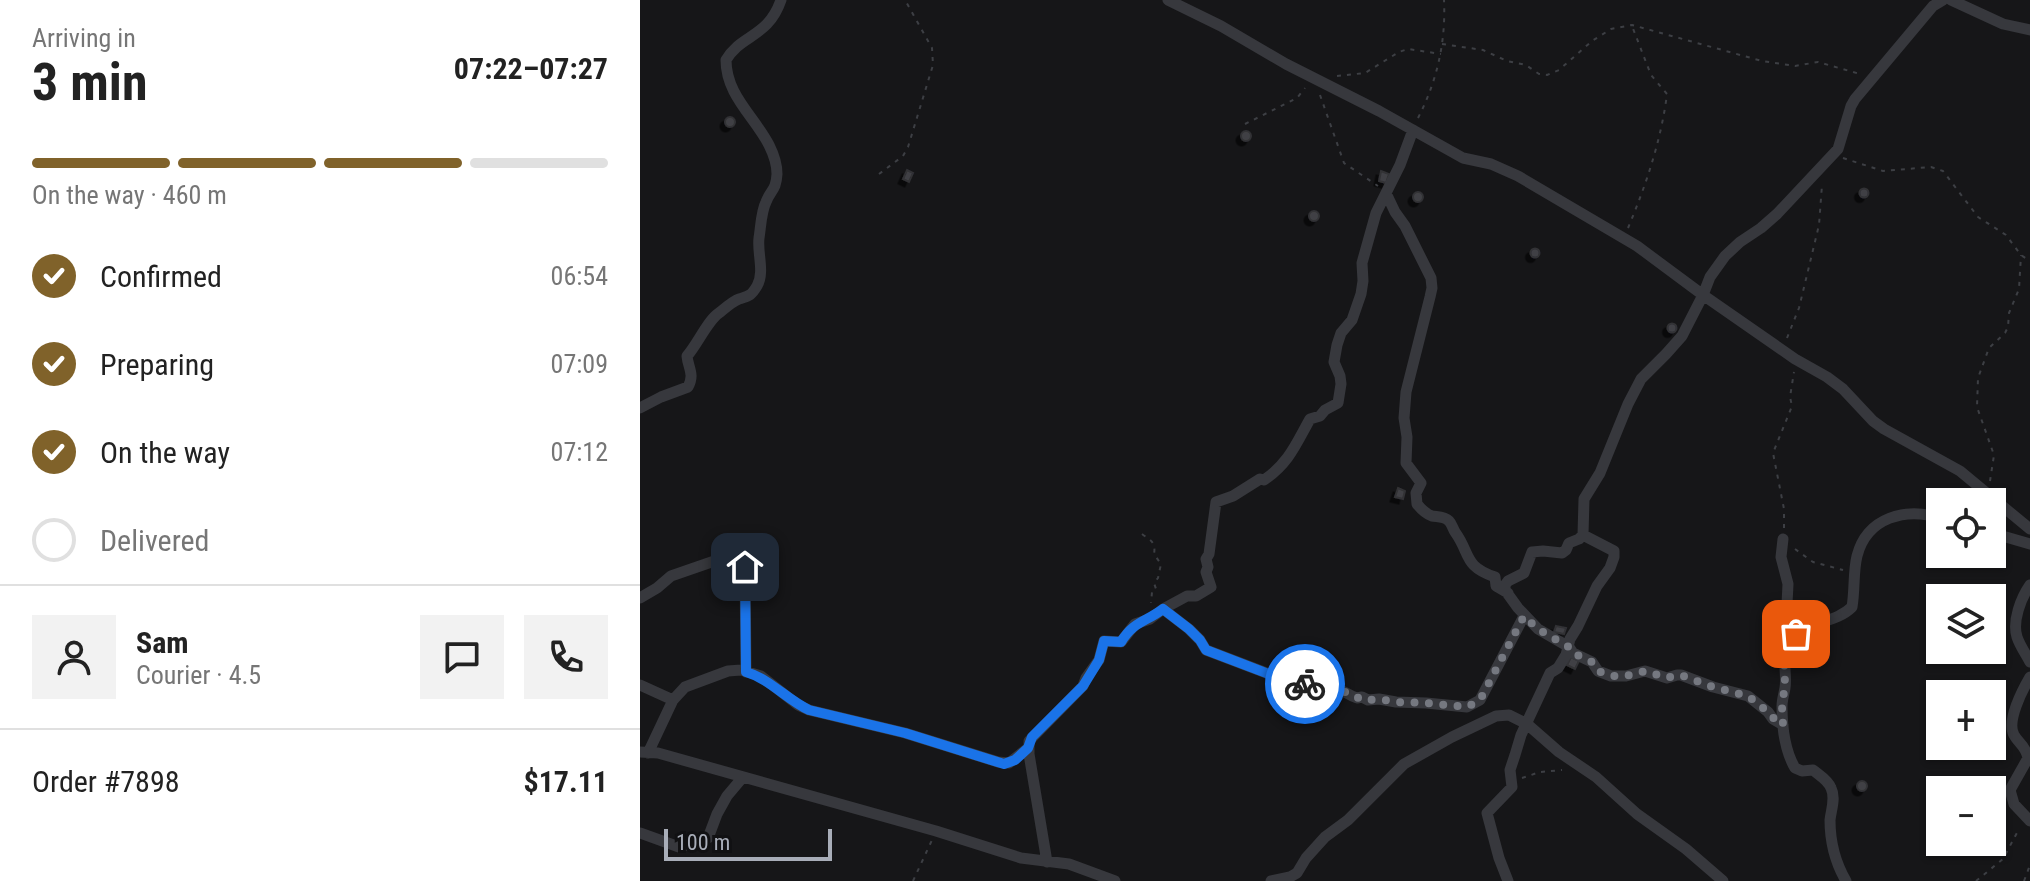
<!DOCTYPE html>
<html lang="en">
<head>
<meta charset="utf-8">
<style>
  :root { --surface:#fff; --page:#f2f2f2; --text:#222; --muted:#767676; --line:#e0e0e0; --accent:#80622a }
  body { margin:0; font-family:"Roboto Condensed",sans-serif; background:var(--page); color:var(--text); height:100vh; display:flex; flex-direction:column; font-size:30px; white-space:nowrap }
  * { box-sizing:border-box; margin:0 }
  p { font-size:26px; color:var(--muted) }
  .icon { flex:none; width:44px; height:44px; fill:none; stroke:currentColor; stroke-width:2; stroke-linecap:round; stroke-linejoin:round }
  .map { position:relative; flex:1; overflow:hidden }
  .side { display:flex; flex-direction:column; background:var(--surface); width:640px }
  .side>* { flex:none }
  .fabs { position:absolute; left:1286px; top:488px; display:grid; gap:16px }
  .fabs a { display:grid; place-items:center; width:80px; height:80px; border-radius:0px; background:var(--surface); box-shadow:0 2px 6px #0004; font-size:40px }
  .scale { position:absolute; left:24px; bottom:20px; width:168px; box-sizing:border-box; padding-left:8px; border:4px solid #a8adb8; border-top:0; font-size:22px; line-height:28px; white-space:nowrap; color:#a8adb8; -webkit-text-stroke:6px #111113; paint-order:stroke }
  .pin { position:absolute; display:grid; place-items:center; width:68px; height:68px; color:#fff; margin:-34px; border-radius:16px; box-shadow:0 4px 12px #0006 }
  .courier { position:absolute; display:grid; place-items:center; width:80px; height:80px; margin:-40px; border:6px solid #1a73e8; border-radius:50%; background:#fff; color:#222; box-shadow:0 2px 10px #0007 }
  .summary em { font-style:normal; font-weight:700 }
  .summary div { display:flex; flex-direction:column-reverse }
  .summary { display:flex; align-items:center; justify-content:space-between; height:136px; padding:0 32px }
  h1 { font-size:52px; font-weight:700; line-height:60px }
  .bar { display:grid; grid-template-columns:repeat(4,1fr); gap:12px 8px; align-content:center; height:96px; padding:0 32px }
  .bar i { height:10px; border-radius:6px; background:var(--line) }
  .bar .selected { background:var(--accent) }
  .bar p { grid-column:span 4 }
  .line { display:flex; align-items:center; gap:20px; padding:0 32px; border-top:2px solid var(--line) }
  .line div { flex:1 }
  .round { display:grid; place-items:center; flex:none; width:84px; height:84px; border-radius:0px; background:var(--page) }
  ol { padding:0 32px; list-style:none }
  li { display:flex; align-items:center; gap:24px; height:88px }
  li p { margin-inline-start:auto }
  li .icon { padding:8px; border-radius:50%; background:var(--accent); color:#fff; stroke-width:4 }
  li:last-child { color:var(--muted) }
  li i { width:44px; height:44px; border:4px solid var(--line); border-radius:50% }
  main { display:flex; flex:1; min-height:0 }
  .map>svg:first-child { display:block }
</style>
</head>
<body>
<main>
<section class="side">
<div class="summary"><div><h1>3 min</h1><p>Arriving in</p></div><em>07:22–07:27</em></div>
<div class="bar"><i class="selected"></i><i class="selected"></i><i class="selected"></i><i></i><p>On the way · 460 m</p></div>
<ol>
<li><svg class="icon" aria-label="check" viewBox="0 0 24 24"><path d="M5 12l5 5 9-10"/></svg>Confirmed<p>06:54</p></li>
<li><svg class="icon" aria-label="check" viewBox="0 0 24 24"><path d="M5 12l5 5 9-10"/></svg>Preparing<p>07:09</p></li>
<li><svg class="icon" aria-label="check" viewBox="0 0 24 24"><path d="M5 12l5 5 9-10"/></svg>On the way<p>07:12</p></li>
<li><i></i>Delivered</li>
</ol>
<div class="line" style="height:144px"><a class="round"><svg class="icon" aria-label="person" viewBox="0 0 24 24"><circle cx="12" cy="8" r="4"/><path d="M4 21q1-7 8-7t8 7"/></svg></a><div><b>Sam</b><p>Courier · 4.5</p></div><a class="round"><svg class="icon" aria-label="chat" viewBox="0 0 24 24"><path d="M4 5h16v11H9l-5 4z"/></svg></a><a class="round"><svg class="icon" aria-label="phone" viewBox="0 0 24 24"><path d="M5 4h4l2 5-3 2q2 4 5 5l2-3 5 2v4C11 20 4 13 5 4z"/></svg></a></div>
<div class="line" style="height:104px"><div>Order #7898</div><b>$17.11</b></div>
</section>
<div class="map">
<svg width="1390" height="881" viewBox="0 0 1390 881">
  <defs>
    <filter id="shadow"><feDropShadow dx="-4.5" dy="4.5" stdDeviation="0" flood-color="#0009"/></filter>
  </defs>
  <rect width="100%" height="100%" fill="#161618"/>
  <path fill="#404145" stroke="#303034" stroke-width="2" filter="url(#shadow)" d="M85 122a5 5 0 1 1 10 0a5 5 0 1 1-10 0Z
    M601 136a5 5 0 1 1 10 0a5 5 0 1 1-10 0Z
    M267,170L273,173L269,182L263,179Z
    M741,171L749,174L746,183L739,181Z
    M1219.5 193a4.5 4.5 0 1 1 9 0a4.5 4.5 0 1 1-9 0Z
    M773 197a5 5 0 1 1 10 0a5 5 0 1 1-10 0Z
    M669 216a5 5 0 1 1 10 0a5 5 0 1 1-10 0Z
    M890.5 253a4.5 4.5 0 1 1 9 0a4.5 4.5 0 1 1-9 0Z
    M1027.5 328a4.5 4.5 0 1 1 9 0a4.5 4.5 0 1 1-9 0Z
    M758,488L765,491L763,499L755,497Z
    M916,626L926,628L924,634L914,632Z
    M931,657L939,661L935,669L927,665Z
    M1217 786a5 5 0 1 1 10 0a5 5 0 1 1-10 0Z"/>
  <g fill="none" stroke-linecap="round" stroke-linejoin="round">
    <path stroke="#3d3f44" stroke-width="2" stroke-dasharray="4 6" stroke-linecap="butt" d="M802,44L843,50L867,61L886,65L899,74L907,75L919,70L952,41L971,29L992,25L1122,61L1155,66L1178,62L1220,74
      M697,76L725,73L759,52L768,49L801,54
      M680,95L704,163L738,186
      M778,118C797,81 806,42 804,0
      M605,124L657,98L665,88
      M1203,158L1243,171L1291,167L1303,171L1338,217L1366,235L1381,255L1390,261
      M239,174L263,156L268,147L293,65L292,48L265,0
      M988,228C1006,185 1021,141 1027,94L1011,75L992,26
      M1147,338L1159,308L1179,225L1182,185
      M1350,481L1354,455L1337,407L1338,378L1349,348L1365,333L1368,327L1369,313L1379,289L1381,255
      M1144,528V509L1133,453L1152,406L1150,397L1154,372
      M502,534C511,541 516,542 514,554L521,564L518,578L514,583L516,589L512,592L511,603
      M1155,549L1173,562L1203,570
      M882,778L900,772L922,770
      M273,881L292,840
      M1336,881L1363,859L1379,829
      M1384,881L1390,865"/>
    <path stroke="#37383d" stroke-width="11" d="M528,0L581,26L646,64L739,111L823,158L851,164L878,176L997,246L1063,295L1155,359L1187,377L1203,389L1233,421L1244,429L1320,471L1390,529
      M1311,0L1363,24L1390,30
      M746,193L755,212L765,226L791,278L792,288L790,297L766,392L764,418L767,437L766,463L781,483L776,493L777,504C781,509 786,514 792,516C798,517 804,516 809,521C812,524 813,529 815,532C831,554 823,566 855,577L856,586L868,593
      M0,408L21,397L48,387C55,374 48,368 47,356C57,345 68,320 79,313C84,309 93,301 99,299C109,296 111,296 117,286C125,272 117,253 119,238C121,226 121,212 126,202C131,189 136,191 137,174C137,163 134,155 129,145C114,116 86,95 86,60C101,34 128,38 141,0
      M1352,533L1390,544
      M1143,539L1141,557L1148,584L1147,604L1156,634
      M1390,585C1381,598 1372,621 1377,637C1380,646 1386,654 1390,662
      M0,598L17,588L31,576L83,558L94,557L101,561L105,567L106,672
      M523,609L549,629L560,640L566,650L634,676L656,681L680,691L688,692L697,688L712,696L717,698L722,697L728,700L739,699L756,702L786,703L827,707L840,700L884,616
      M1390,677C1383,689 1366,721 1374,735C1379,744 1386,746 1388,758L1370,790L1374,804L1390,821
      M0,685L33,700
      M1143,725L1133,719L1128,712L1108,696L1073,687L1041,675H1037L1027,678L1005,671L986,676H971L958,671L952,662L933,653L929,647L898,629L878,608L865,590V585L868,581L884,573L892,552L903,551L922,553L926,550L929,543L939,539L943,535L944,499L960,473L988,404L1001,379L1026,354L1042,336L1063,295L1070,277L1085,256L1100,242L1121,228L1137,214L1198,149L1211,106L1215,99L1293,6L1303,0
      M0,752L18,753L296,831L381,858L429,864L475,881
      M8,753L33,700L45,687L88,671L101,670L121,676L158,705L169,710L265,733L358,762L369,763L388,748
      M0,833L39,847L61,842L68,838L77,814L87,796L103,777
      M407,862L389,754V741L443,686L446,678L459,660L464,641L481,642L495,624L510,619L523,609L547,596H556L571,587L566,572L568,567L566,559L569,554L576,502L593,496L620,479L624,480C649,463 656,444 670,419L680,416L685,410L698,403L701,384L700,376L694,362L697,345L701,333L712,320L721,294L723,281L722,263L736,213L760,165L773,130
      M631,881L650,877L657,873L666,858L685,837L708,820L764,764L812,737L856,716L869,715L887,724L919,752L956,777L997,814L1046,849L1083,881
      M868,881L859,858L847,813L872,787L870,770L875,755L881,735L910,673L918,668L926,655L930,639L938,626L957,586L970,568L974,557V551L943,535
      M1206,881C1195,862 1190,842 1190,820C1191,810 1196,798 1191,788C1188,780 1179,775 1173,770L1162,771L1155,768C1145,751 1142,725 1142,706C1142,700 1144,694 1145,688C1148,668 1137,649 1156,634C1172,621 1197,622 1212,607C1215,590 1213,572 1217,556C1227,517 1266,507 1300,518"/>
  </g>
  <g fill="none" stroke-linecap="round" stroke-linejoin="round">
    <path stroke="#757880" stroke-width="8" stroke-dasharray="0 14.4" d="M665,684L688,692L697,688L717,698L722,697L728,700L739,699L756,702L786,703L827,707L840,700L884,616L898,629L929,647L933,653L952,662L958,671L971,676H986L1005,671L1027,678L1037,675H1041L1073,687L1108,696L1128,712L1138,723L1143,725L1142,707L1145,684L1144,655L1146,646L1156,634"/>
    <path stroke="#1a73e8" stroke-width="10" d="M105,567L106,672C130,679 146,699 169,710L265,733L364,764L375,760L388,748L392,737L443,686L459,660L464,641L481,642C494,621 506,622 523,609L549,629L560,640L566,650L634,676L665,684"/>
  </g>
</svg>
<div class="fabs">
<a><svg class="icon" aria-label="locate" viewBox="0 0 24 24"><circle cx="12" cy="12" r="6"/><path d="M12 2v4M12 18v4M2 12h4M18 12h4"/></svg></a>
<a><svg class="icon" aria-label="layers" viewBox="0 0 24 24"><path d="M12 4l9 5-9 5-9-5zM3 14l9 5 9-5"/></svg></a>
<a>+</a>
<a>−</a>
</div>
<div class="scale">100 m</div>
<div class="pin" style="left:1156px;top:634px;background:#ea580c"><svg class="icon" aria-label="bag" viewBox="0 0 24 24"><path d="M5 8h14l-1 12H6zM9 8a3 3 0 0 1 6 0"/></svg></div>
<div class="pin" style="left:105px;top:567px;background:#1f2937"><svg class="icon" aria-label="home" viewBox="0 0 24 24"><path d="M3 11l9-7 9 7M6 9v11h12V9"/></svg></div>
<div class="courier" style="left:665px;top:684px"><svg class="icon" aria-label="bike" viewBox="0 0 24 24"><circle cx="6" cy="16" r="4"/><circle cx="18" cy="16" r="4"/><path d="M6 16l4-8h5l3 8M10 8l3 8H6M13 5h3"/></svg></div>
</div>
</main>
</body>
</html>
